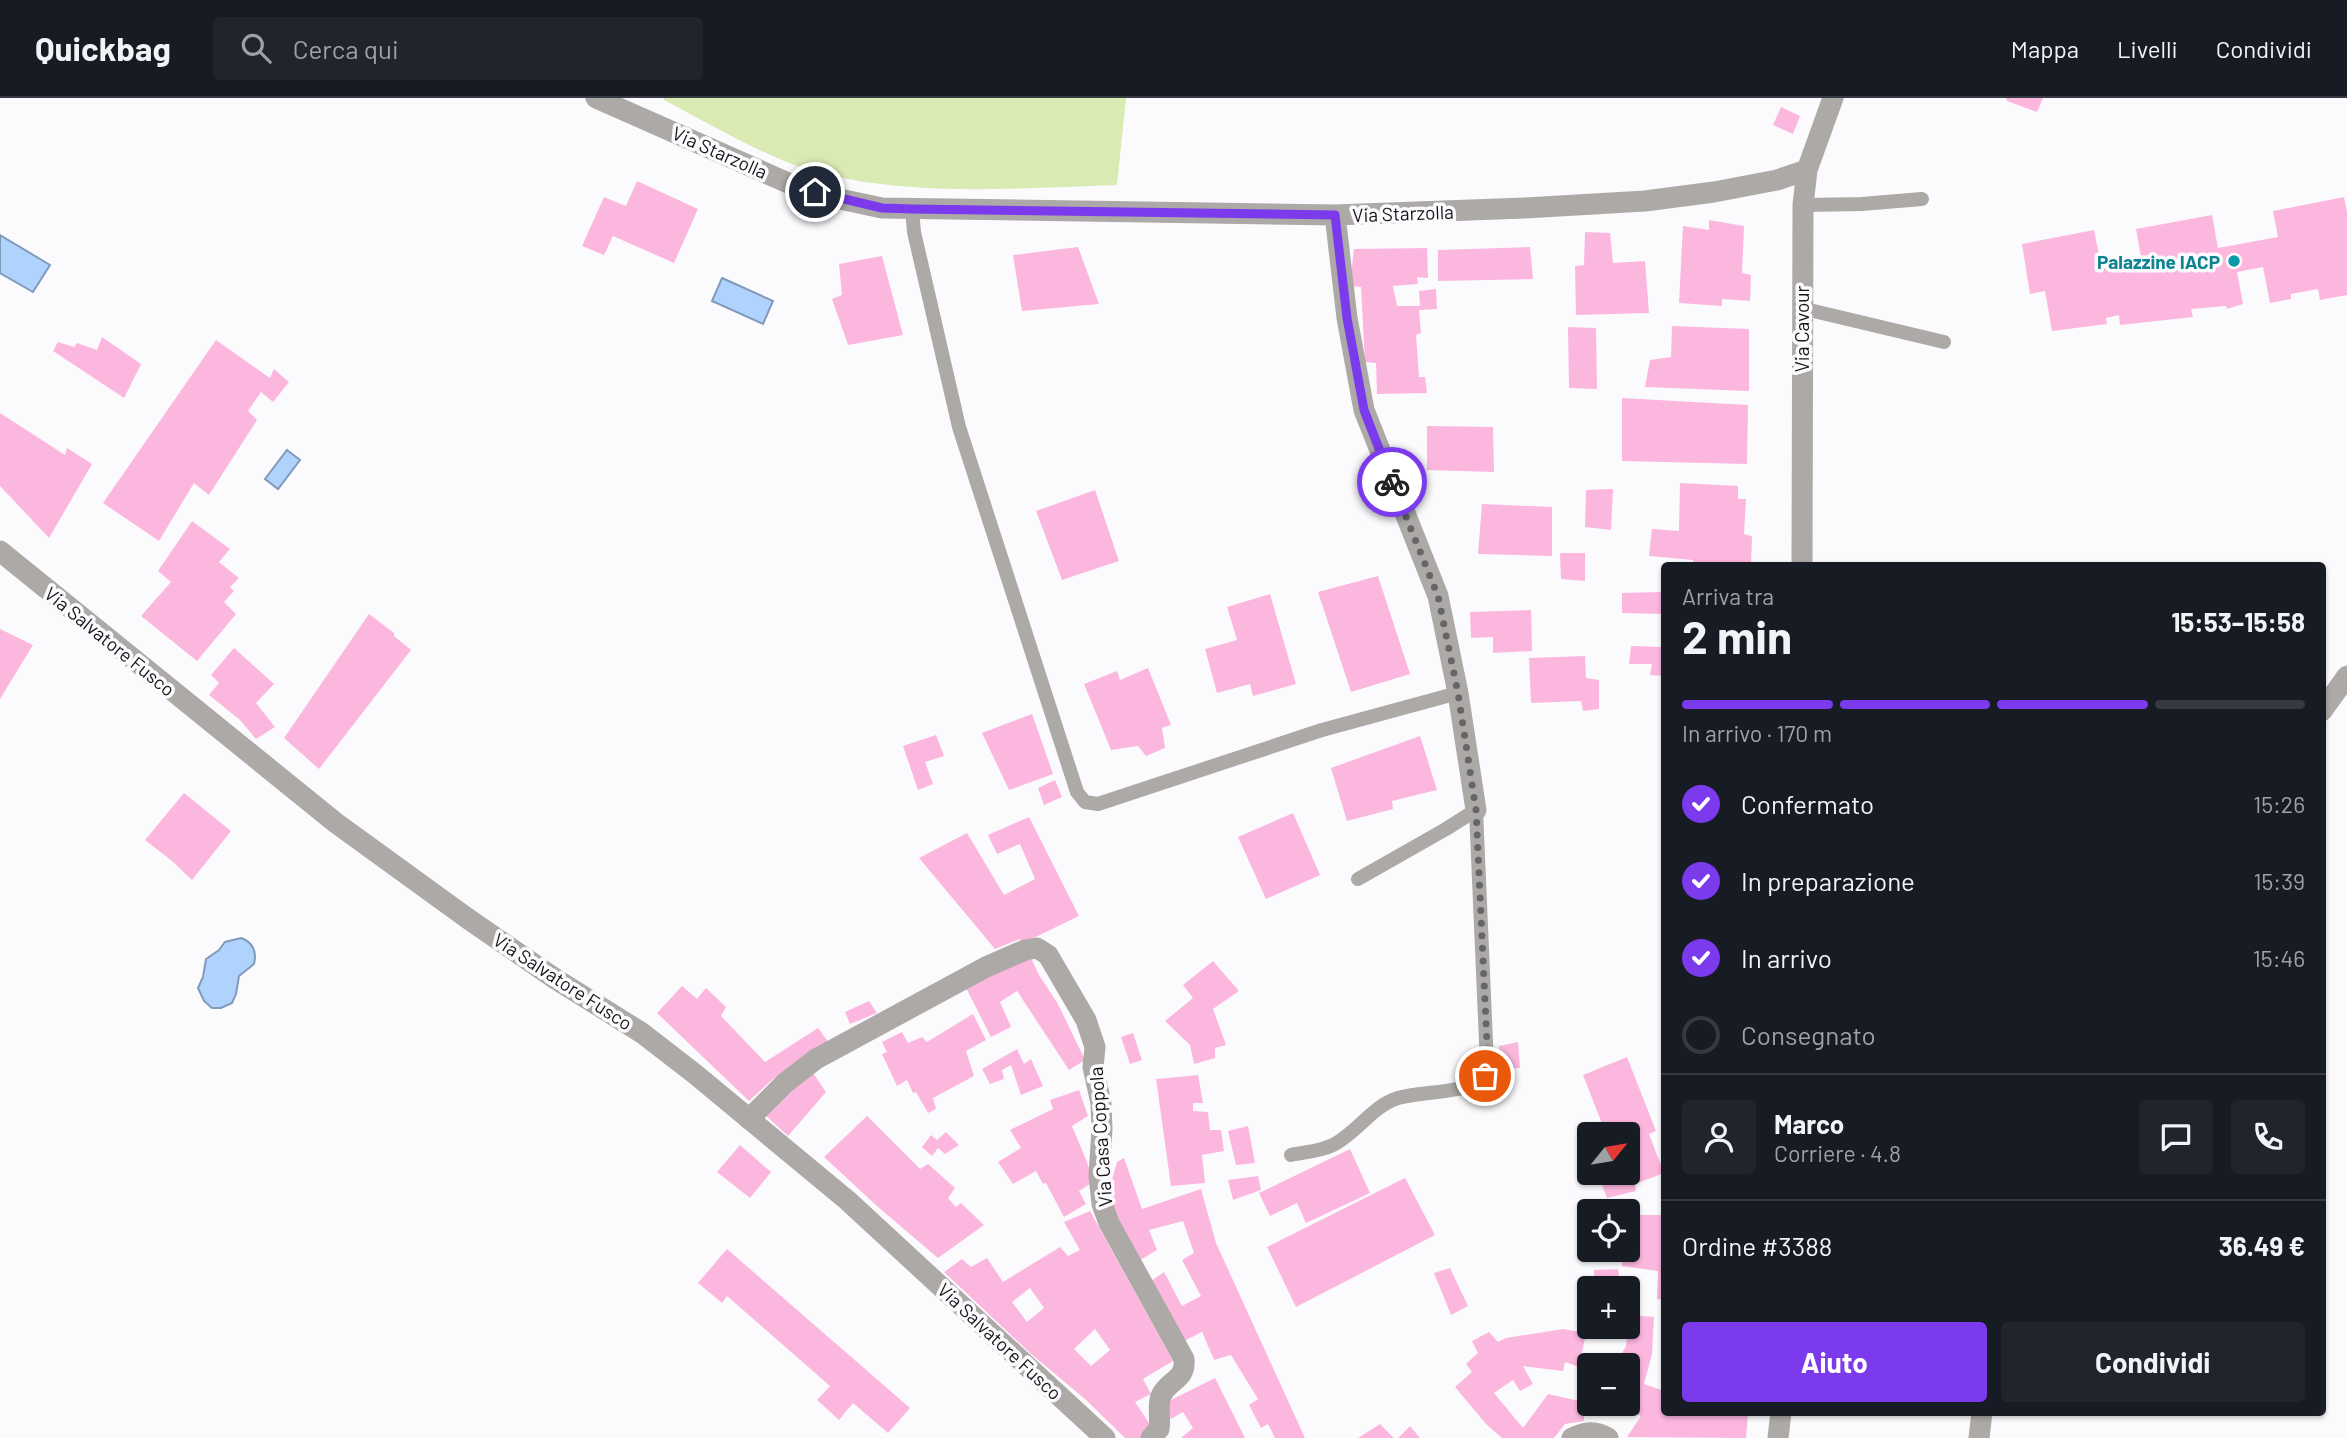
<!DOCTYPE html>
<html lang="it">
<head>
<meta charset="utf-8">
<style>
  :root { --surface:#171b24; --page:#20242c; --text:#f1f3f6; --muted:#9ea1a6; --line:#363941; --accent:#7c3aed }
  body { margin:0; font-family:Barlow,sans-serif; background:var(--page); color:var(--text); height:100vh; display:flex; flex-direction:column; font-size:26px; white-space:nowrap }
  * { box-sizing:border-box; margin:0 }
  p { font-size:23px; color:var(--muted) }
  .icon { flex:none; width:38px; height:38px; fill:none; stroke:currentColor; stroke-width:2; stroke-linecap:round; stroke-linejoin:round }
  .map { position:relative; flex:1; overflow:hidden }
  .details { position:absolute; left:1661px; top:464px; width:665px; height:854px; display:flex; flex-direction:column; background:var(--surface); border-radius:7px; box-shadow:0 2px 5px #0004 }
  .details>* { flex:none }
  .needle { width:46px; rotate:60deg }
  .fabs { position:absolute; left:1577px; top:1024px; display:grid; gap:14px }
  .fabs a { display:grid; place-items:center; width:63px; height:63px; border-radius:7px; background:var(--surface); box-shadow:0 2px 5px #0004; font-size:35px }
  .pin { position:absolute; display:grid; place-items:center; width:60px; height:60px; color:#fff; margin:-30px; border:4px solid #fff; border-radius:50%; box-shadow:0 2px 7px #0007 }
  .courier { position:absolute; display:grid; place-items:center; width:70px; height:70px; margin:-35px; border:5px solid #7c3aed; border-radius:50%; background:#fff; color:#222; box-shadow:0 2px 9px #0007 }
  .headline em { font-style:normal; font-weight:700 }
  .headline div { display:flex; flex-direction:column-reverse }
  .headline { display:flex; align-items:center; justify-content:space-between; height:119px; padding:0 21px }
  h1 { font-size:46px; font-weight:700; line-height:52px }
  .bar { display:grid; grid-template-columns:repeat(4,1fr); gap:10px 7px; align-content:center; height:84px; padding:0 21px }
  .bar i { height:9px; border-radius:5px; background:var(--line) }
  .bar .current { background:var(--accent) }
  .bar p { grid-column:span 4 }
  .line { display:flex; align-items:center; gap:18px; padding:0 21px; border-top:2px solid var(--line) }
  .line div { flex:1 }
  .round { display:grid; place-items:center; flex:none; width:74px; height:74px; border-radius:7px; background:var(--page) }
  ol { padding:0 21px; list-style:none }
  li { display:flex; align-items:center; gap:21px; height:77px }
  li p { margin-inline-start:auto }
  li .icon { padding:7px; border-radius:50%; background:var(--accent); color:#fff; stroke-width:4 }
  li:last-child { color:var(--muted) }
  li i { width:38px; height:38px; border:4px solid var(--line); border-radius:50% }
  .cta { display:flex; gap:14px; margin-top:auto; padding:14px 21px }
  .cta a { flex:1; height:80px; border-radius:7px; background:var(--accent); color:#fff; font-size:28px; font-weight:700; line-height:80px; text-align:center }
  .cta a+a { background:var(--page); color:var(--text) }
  header { display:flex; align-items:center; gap:42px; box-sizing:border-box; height:98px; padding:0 35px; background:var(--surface); border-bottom:2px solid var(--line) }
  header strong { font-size:33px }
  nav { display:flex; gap:38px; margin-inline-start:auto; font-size:24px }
  .search { width:490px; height:63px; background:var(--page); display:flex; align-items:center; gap:18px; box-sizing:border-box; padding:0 24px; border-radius:7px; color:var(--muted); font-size:26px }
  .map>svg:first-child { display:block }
</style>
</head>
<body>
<header>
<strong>Quickbag</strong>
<div class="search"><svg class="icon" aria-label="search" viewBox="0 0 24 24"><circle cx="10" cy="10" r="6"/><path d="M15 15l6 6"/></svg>Cerca qui</div>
<nav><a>Mappa</a><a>Livelli</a><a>Condividi</a></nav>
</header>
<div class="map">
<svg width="2347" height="1340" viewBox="0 0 2347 1340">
  <rect width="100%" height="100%" fill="#fbfbfe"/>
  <path fill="#d9eab3" d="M664,0H1126L1117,87C1019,90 920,99 824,76C772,64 712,27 664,2Z"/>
  <path fill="#b0d3fe" stroke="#829ab9" stroke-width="2" d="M0,137L50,167L33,194L0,175Z
    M722,180L773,203L763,226L712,203Z
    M287,352L300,362L278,391L265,381Z
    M241,840C253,844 257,854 254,866L239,878L236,896L232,905L221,910H212L204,903L198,890L203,879L206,861L219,852L225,844Z"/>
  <path fill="#fcb7df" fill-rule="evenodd" d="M2006,0H2043L2037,14L2007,3Z
    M1781,9L1800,18L1793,36L1773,27Z
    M637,83L698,111L674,165L613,138L604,157L582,148L604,99L626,108Z
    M2344,99L2347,114V197L2320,202L2318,191L2291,196V201L2270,205L2263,169L2237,174L2243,206L2227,211L2226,208L2191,211L2193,219L2120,227L2119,217L2106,220L2107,226L2052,233L2045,193L2030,196L2022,146L2094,132L2101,167L2141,159L2136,131L2212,117L2218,150L2278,139L2273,113Z
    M1709,122L1744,128L1742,175L1751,177L1750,203L1722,201V208L1679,205L1683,128L1709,132Z
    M1585,134L1610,135L1613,165L1645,163L1649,215L1576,217L1575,168L1584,167Z
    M1078,149L1099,206L1022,213L1013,157Z
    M1530,149L1533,181L1438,183V152Z
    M1427,150L1428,180L1417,179L1418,186L1393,188L1397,208H1420L1419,193L1436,191L1437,211L1419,212L1421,235L1416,237L1419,279H1425L1427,295L1377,296L1376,265L1365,264L1361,189L1350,188L1354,151Z
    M882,158L903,237L848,247L832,201L842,197L839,166Z
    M1672,228L1749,231V293L1645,289L1650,262L1671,259Z
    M1568,229L1596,230L1597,291L1569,290Z
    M102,239L141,266L124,300L53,253L58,244L74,249L77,245L97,252Z
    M216,242L270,280L274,271L289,284L273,304L261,294L248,313L257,322L209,397L194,385L159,443L103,405Z
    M1622,300L1748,307L1747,366L1622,363Z
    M0,315L65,357L67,350L92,366L49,440L0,388Z
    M1427,328L1493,329L1494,374L1427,372Z
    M1680,385L1738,388V401H1746L1744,436L1752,438L1751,467H1693V462L1649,458L1652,431L1679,433Z
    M1613,391L1611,432L1585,429L1586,392Z
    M1095,392L1119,463L1062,482L1036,413Z
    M1482,406L1552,409V458L1478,456Z
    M192,423L230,451L219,464L239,480L230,489L234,493L224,504L236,516L197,563L141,518L171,484L158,473Z
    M1560,455H1585V483L1561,481Z
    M1378,478L1410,576L1351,594L1318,494Z
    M1664,494V516L1622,515V495Z
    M1270,496L1296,586L1253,598L1250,586L1217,595L1205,551L1237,542L1227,509Z
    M1531,512L1532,553L1493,555V539L1471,540L1470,514Z
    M369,516L394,535V538L411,552L319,671L284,640Z
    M0,531L33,547L0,601Z
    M1631,548L1664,549V578L1650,577L1652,566H1629Z
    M234,550L274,586L256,605L275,629L256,641L240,622L209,597L219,585L211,577Z
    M1585,558L1586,580L1599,582V611L1583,613L1581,603L1531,605L1529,560Z
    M1148,570L1171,627L1162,630L1165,650L1146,658L1138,648L1111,652L1084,586L1117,573L1120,582Z
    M1032,616L1053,676L1009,692L982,635Z
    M936,637L944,658L925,664L933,686L918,692L903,648Z
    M1420,638L1437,692L1392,703L1393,711L1347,723L1331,670Z
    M1055,682L1062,699L1044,707L1038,690Z
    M184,695L231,733L192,782L172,763L145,742Z
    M1293,715L1320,777L1266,801L1238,739Z
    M1029,719L1079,818L1023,845L1020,841L995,851L919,760L967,735L1004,797L1035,781L1020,746L997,756L988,737Z
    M1029,856L1039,877L1058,906L1085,962L1069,972L1017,893L1000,904L1011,929L991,939L965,888Z
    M1213,863L1239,893L1213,911L1226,947L1215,950V960L1194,966L1190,947L1165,923L1193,900L1183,887Z
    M682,888L697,901L706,890L726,909L721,918L765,964L818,930L829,945L773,981L749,1003L657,915Z
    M869,903L877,915L850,926L845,914Z
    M973,916L986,942L966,953L974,978L933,1000L936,1011L928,1015L916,994L913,995L907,982L897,988L882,956L887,954L882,944L902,934L908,945L922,939L927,944Z
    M1133,935L1142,962L1130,966L1121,939Z
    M1518,944L1520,970L1502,971L1499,948Z
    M1017,951L1024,966L1031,961L1043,988L1021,997L1011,967L1002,972L1004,981L990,986L982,971Z
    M1627,959L1656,1033L1649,1036L1664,1075L1635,1086L1636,1093L1607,1100L1597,1074H1628V1036H1606L1583,977Z
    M811,972L826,994L788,1038L765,1017Z
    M1198,977L1203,1005H1193V1013L1208,1014L1210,1032H1221L1224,1053L1202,1057L1205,1085L1171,1088L1156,981Z
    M1079,992L1088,1018L1072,1028L1087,1064L1093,1084L1079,1093L1086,1106L1064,1119L1046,1085L1043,1086L1036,1073L1013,1086L998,1064L1021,1050L1010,1032L1053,1011L1050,1002Z
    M867,1018L920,1071L928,1066L955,1090L948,1100L956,1109L961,1105L984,1127L938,1160L878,1109L824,1059Z
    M1248,1028L1255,1065L1236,1067L1228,1033Z
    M946,1034L959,1047L945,1056L938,1050L932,1058L922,1049L931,1037L937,1042Z
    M740,1047L771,1074L750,1100L717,1074Z
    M1350,1051L1370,1095L1306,1125L1297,1105L1270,1118L1259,1095Z
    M1589,1056V1074L1584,1076L1578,1060Z
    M1124,1060L1142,1111L1201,1091L1216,1145L1305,1340H1275L1268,1326L1261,1330L1249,1307L1258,1301L1231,1257L1214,1262L1202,1234L1182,1244L1147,1186L1164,1174L1182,1208L1201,1198L1182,1162L1194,1155L1183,1123L1149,1132L1157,1152L1137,1164L1116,1126L1110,1088L1117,1064Z
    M1258,1078L1261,1092L1233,1102L1228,1082Z
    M1405,1080L1435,1137L1296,1209L1267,1149Z
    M1090,1113L1173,1263L1143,1281L1151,1296L1135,1304L1159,1340H1125L1085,1301L1030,1255L944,1174L962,1161L971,1169L987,1160L1003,1184L1060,1149L1068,1158L1080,1152L1064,1124ZM1030,1190L1044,1210L1027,1224L1012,1204ZM1095,1231L1110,1252L1091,1268L1074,1251Z
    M1628,1117H1664V1202L1657,1201L1658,1173L1622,1168V1152H1628Z
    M727,1151L910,1310L888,1335L853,1305L839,1322L817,1302L830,1288L727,1198L722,1205L698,1185Z
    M1450,1170L1468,1208L1451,1217L1434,1175Z
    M1618,1171L1621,1190H1595L1594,1172Z
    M1629,1217L1654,1219L1652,1256L1644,1286L1664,1293V1314L1748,1316L1746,1340L1627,1339L1641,1318L1611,1306H1628V1267H1616L1626,1248Z
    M1563,1231L1586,1235L1579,1269L1565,1264L1563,1273L1523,1268L1533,1286L1520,1293L1513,1282L1494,1295L1523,1330L1548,1296L1584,1304V1323L1565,1326L1554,1340H1502L1486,1326L1455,1289L1472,1274L1466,1266L1478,1255L1472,1243L1489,1234L1498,1244L1506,1240Z
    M1215,1280L1245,1340H1181L1193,1330L1183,1314L1171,1321L1163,1306Z
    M1380,1326L1394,1340H1358Z
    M1410,1328L1420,1340H1398Z"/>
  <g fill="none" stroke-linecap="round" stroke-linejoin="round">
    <path stroke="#aca9a7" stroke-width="14" d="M1803,107L1862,106L1922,101
      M912,111L914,134L959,329L1077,694L1085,704L1098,706L1322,632L1458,595
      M1801,210L1944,244
      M1358,781L1446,731L1476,712
      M1291,1057C1305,1054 1321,1053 1333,1047C1357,1035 1372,1008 1398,1000C1417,995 1438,995 1457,991C1474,989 1484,984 1487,967L1476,712"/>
    <path stroke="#aca9a7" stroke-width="21" d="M596,0L795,88L835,100L882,110L1335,117L1525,110L1645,103L1714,94L1777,82L1807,72
      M1335,117L1347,220L1364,312L1438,498L1458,595L1476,712
      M1802,467L1803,107L1807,72L1833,0
      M2322,613L2347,578
      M749,1021L785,985L816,961L986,869L1025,852L1037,850L1048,857L1086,922L1095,949L1093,969L1101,1005L1102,1031L1099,1078L1102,1106L1109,1125L1184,1261C1186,1283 1169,1281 1161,1298C1157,1307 1161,1320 1159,1331L1151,1340
      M1572,1340C1585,1334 1595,1332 1608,1340
      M1778,1340L1781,1314
      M1979,1340L1982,1314"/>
    <path stroke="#aca9a7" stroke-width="21" d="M0,453L336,725L467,820L554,880L642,935L695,976L847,1102L1105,1340"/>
  </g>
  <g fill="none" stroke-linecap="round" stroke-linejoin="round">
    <path stroke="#666668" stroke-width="7" stroke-dasharray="0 12.6" d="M1392,384L1438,498L1458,595L1476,712L1488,967L1485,978"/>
    <path stroke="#7c3aed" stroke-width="9" d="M815,94L882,110L912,111L1335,117L1347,220L1364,312L1392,384"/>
  </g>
  <circle fill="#0f9aa8" stroke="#fbfbfe" stroke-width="2.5" cx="2234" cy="163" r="7"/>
  <g text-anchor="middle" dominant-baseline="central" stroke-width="7" stroke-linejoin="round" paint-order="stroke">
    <g font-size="19" fill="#161518" stroke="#fbfbfe">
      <text transform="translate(720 54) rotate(24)">Via Starzolla</text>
      <text transform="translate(1403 115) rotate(-2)">Via Starzolla</text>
      <text transform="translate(1801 231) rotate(-90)">Via Cavour</text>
      <text transform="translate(110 543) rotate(39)">Via Salvatore Fusco</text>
      <text transform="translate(563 883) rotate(33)">Via Salvatore Fusco</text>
      <text transform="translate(1100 1039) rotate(-94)">Via Casa Coppola</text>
      <text transform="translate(1000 1243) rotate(43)">Via Salvatore Fusco</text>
    </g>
    <g font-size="19" font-weight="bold" fill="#0d838f" stroke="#fbfbfe" text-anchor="end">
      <text x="2220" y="163">Palazzine IACP</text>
    </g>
  </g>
</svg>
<div class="fabs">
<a><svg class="needle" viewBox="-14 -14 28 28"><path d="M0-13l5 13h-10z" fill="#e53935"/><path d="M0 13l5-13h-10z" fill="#9ea1a6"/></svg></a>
<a><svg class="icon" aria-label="locate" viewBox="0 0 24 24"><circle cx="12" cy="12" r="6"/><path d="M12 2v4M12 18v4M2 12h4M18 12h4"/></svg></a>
<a>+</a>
<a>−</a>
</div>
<div class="pin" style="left:1485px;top:978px;background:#ea580c"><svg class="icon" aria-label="bag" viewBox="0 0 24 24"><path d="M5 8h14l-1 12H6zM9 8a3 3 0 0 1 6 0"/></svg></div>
<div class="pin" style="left:815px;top:94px;background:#1f2937"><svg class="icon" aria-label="home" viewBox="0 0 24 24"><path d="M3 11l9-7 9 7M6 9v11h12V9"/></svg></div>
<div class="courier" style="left:1392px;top:384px"><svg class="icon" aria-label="bike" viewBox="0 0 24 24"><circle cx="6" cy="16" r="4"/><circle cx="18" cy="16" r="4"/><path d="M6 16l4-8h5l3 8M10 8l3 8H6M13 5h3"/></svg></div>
<section class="details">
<div class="headline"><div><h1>2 min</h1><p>Arriva tra</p></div><em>15:53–15:58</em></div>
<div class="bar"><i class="current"></i><i class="current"></i><i class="current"></i><i></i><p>In arrivo · 170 m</p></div>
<ol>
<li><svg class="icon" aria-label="check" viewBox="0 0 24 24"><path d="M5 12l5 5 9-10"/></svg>Confermato<p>15:26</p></li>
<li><svg class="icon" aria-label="check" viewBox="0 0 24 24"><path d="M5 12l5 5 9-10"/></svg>In preparazione<p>15:39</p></li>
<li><svg class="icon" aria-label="check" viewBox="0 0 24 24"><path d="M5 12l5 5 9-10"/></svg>In arrivo<p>15:46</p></li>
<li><i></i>Consegnato</li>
</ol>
<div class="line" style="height:126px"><a class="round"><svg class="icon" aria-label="person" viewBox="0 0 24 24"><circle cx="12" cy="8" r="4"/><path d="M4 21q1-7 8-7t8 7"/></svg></a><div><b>Marco</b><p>Corriere · 4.8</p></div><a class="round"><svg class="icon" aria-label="chat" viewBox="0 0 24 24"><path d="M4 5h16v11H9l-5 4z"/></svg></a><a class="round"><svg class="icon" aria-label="phone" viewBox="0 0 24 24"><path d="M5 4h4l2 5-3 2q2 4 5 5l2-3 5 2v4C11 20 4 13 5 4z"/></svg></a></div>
<div class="line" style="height:91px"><div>Ordine #3388</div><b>36.49 €</b></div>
<div class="cta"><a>Aiuto</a><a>Condividi</a></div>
</section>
</div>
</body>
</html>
